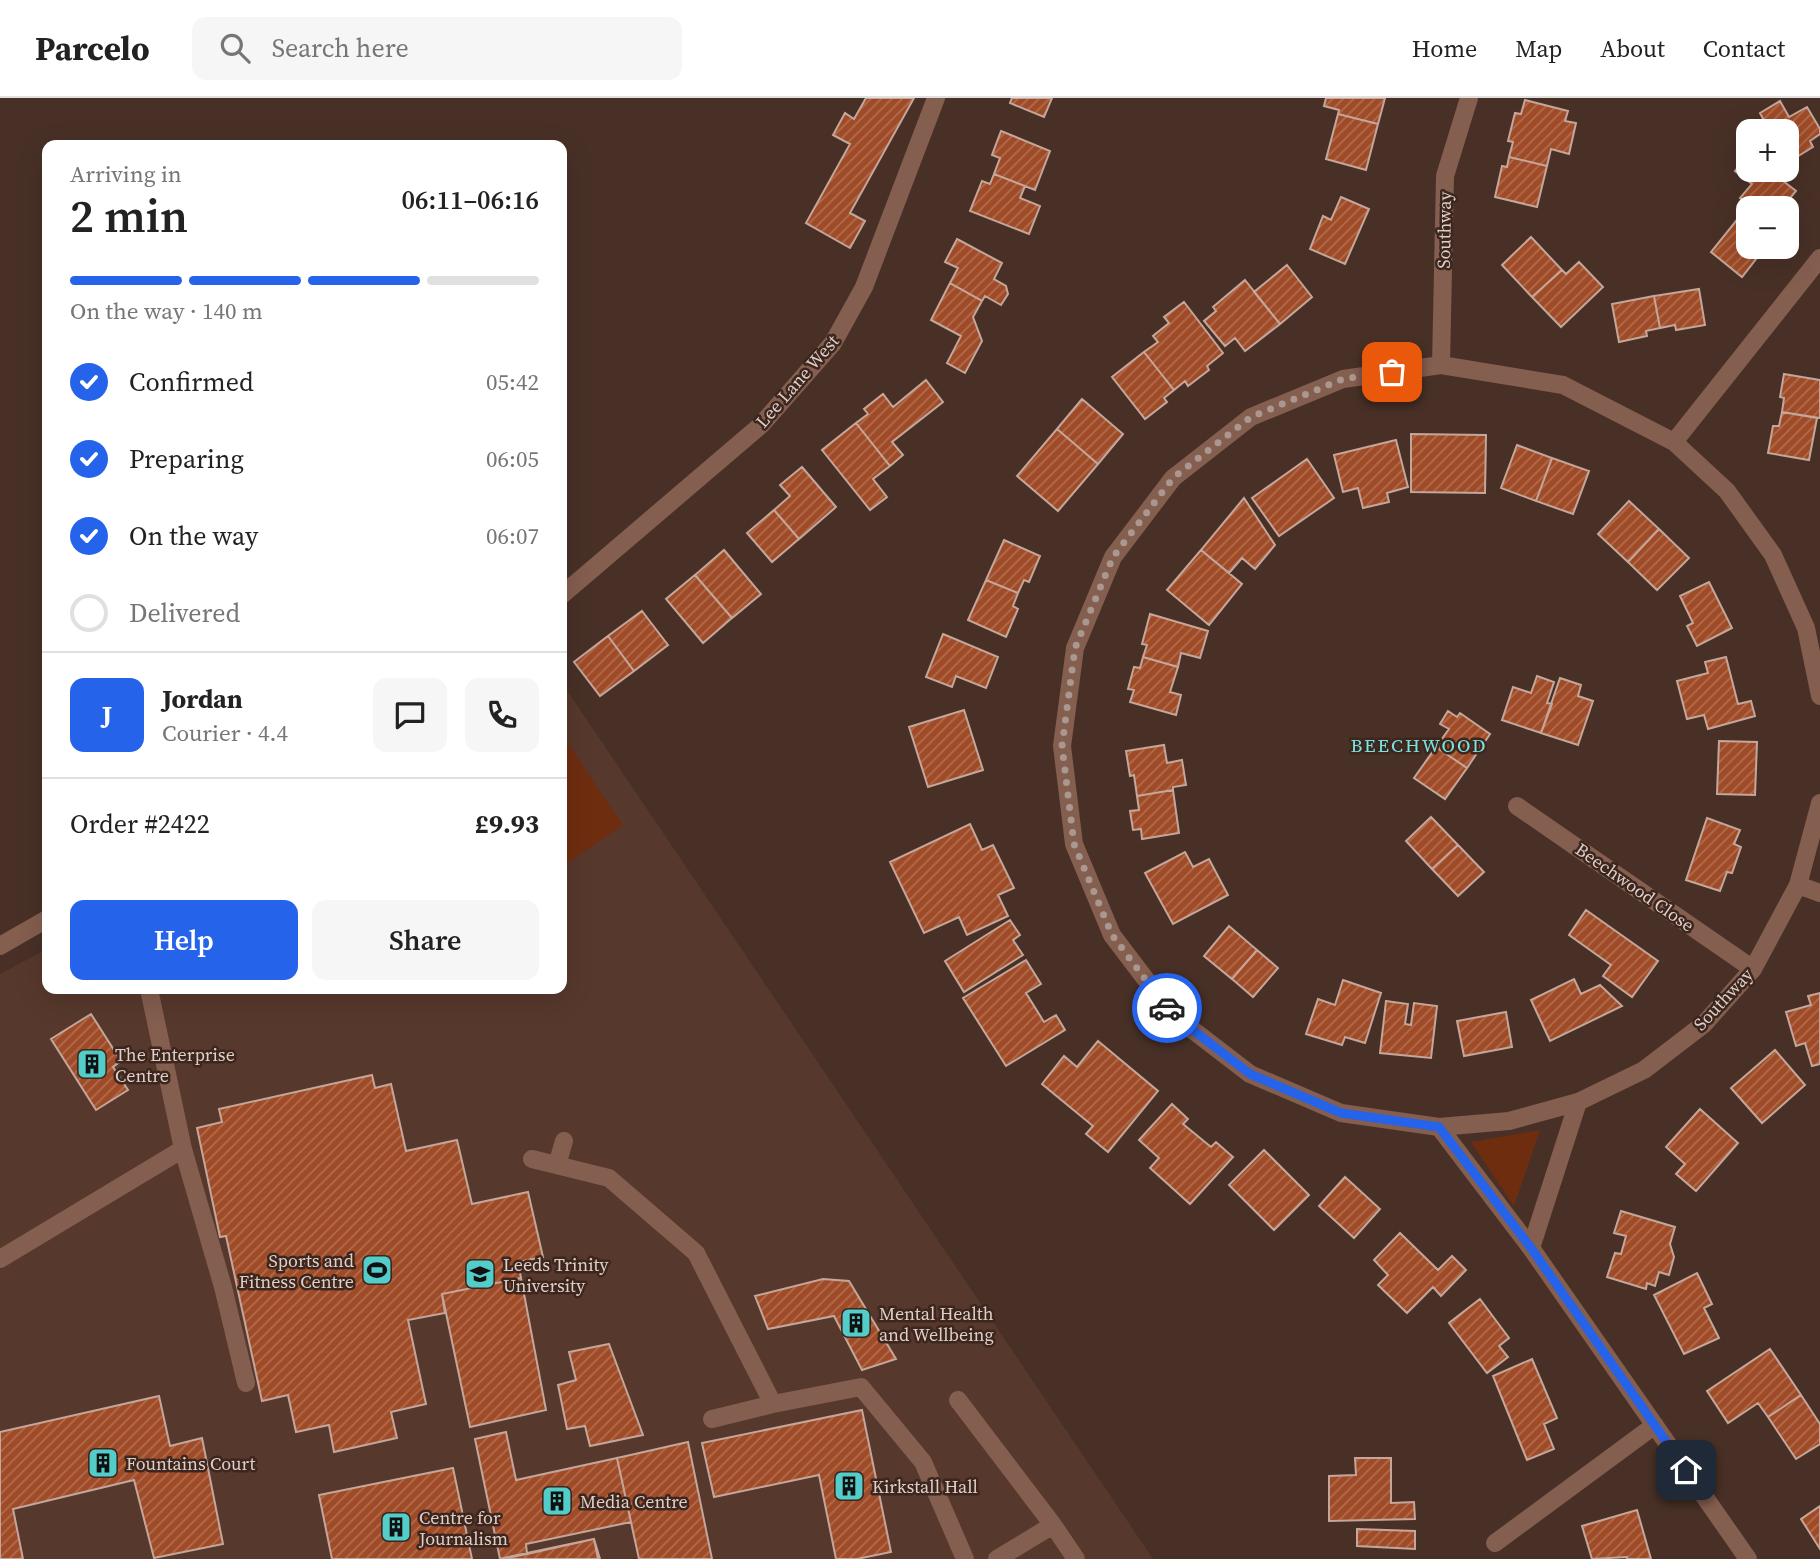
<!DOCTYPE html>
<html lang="en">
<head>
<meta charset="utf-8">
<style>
  :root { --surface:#fff; --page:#f6f6f6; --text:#222; --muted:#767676; --line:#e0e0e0; --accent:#2563eb }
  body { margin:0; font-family:"Source Serif 4",serif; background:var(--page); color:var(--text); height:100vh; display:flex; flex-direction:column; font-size:26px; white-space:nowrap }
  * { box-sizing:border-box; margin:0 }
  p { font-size:23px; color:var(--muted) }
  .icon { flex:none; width:38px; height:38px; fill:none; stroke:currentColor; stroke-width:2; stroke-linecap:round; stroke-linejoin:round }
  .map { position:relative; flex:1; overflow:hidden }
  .sheet { position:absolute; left:42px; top:42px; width:525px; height:854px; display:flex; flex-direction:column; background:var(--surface); border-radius:14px; box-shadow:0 7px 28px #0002 }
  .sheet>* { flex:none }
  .fabs { position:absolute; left:1736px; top:21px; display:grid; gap:14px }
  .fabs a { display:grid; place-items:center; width:63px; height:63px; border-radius:14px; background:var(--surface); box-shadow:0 7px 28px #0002; font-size:35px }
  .pin { position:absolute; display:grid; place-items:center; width:60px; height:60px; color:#fff; margin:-30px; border-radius:14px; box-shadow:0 4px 10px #0006 }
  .courier { position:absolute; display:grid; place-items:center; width:70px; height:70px; margin:-35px; border:5px solid #2563eb; border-radius:50%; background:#fff; color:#222; box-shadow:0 2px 9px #0007 }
  .overview em { font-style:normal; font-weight:600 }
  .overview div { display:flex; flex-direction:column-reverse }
  .overview { display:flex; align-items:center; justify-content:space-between; height:119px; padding:0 28px }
  h1 { font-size:46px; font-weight:600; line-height:52px }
  .bar { display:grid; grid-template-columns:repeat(4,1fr); gap:10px 7px; align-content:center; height:84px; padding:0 28px }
  .bar i { height:9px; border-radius:5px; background:var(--line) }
  .bar .current { background:var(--accent) }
  .bar p { grid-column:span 4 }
  .line { display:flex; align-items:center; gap:18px; padding:0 28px; border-top:2px solid var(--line) }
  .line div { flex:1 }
  .round { display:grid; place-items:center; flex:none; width:74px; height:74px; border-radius:14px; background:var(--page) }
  ol { padding:0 28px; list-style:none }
  li { display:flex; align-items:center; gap:21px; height:77px }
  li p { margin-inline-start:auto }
  li .icon { padding:7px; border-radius:50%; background:var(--accent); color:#fff; stroke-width:4 }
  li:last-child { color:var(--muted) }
  li i { width:38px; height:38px; border:4px solid var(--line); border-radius:50% }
  .primary-button { display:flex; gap:14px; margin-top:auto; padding:14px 28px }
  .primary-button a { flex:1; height:80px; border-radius:14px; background:var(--accent); color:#fff; font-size:28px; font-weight:600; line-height:80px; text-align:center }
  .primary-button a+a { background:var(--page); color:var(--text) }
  header { display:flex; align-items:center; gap:42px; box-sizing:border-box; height:98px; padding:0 35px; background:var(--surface); border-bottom:2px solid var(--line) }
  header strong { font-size:33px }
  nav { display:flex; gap:38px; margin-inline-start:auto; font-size:24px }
  .search { width:490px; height:63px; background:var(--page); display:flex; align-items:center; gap:18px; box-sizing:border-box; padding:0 24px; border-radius:14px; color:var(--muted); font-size:26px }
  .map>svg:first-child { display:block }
</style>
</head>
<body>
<header>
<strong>Parcelo</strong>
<div class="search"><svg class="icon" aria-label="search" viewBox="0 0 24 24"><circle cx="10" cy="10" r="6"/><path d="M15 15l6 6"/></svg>Search here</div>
<nav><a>Home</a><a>Map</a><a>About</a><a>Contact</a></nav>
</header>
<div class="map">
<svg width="1820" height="1461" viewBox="0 0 1820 1461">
  <defs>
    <pattern id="building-hatch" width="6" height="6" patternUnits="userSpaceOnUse" patternTransform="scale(1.75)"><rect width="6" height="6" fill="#a04b27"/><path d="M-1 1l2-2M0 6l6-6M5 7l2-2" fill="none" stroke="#b16c4f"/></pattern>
  </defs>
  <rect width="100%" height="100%" fill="#483026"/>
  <path fill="#57382c" d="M562,585L1153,1461H0V876L47,851V891H562Z"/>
  <path fill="#6f2d10" d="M562,637L623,727L562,769Z
    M1540,1032L1514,1108L1471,1044Z"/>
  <path fill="url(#building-hatch)" stroke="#c4a69a" stroke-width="2" d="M866,0H914L850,115L865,123L850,150L806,125L850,46L833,37L845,15L854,21Z
    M1012,0H1052L1044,19L1010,5Z
    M1326,0H1385L1378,26L1338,16L1339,12L1324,8Z
    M1525,2L1568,13L1565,23L1576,25L1569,56L1551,51L1547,68L1509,59L1513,44L1508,43L1515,15L1521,16Z
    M1780,3L1789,19L1807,9L1820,31V36L1810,43L1813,49L1787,65V33H1763L1768,30L1760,15Z
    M1338,16L1378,26L1366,72L1326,61Z
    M1001,33L1050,53L1035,92L994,76L1000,60L992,57Z
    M1748,57V72H1769L1796,93L1786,105L1795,112L1787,123V110H1748V132L1736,123L1749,107L1740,100L1752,86L1735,73Z
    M1509,59L1547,68L1537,109L1495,99L1502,68L1507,69Z
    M994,76L1025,88L1020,100L1040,108L1029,136L970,113L982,83L990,86Z
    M1341,99L1369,111L1345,166L1310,151L1323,118L1331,122Z
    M1736,123L1748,132V149H1759L1756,153L1760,156L1742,179L1711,154Z
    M1531,139L1562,172L1532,199L1502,167Z
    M957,141L1002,165L994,181L1006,188L1008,196L1001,207L985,198L982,203L950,185L958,170L945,164Z
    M1579,164L1603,189L1561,229L1532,199L1562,172L1566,176Z
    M1287,167L1312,199L1280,226L1254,194Z
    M1245,182L1280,226L1245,253L1235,240L1225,248L1204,223L1216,213L1213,209Z
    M950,185L982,203L973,219L982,243L965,275L947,265L961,238L931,222Z
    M1699,191L1705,227L1676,232L1675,227L1660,230L1654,198Z
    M1654,198L1660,230L1646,233L1647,238L1619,244L1612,206Z
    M1184,204L1223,255L1207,268L1209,272L1188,288L1185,283L1174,292L1144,254L1158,244L1153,238L1169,225L1164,219Z
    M1144,254L1174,292L1164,300L1167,304L1145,321L1112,279Z
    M1784,276L1820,282V320L1782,314L1784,300L1780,299Z
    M926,282L943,304L892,344L903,357L890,368L856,325L868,316L864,311L883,296L893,309Z
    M1082,301L1123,336L1098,366L1057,331Z
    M1782,314L1817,320L1809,362L1768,355L1773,328H1779Z
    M856,325L890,368L873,381L887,399L870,412L822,352Z
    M1057,331L1098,366L1058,413L1017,378Z
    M1411,336L1486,337L1485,395L1411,394Z
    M1396,342L1408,389L1387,395L1389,404L1363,410L1358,390L1343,394L1334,357Z
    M1517,347L1552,360L1536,403L1501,390Z
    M1552,360L1589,373L1573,416L1536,403Z
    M1307,361L1334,400L1279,438L1252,400Z
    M802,369L836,409L799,441L774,412L790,398L780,387Z
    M1244,400L1275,447L1255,471L1242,460L1229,475L1201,452Z
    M1629,403L1659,431L1628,464L1598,436Z
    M774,412L799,441L772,464L747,435Z
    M1659,431L1689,460L1657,492L1628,464Z
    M1004,442L1040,458L1029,484L1024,482L1018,495L986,482Z
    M724,452L761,496L732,520L695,477Z
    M1201,452L1242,486L1209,527L1167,492Z
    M695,477L732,520L703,545L666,501Z
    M986,482L1018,495L1013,508L1018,511L1006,539L968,522Z
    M1709,484L1732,530L1697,548L1687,528L1693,525L1680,498Z
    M642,513L668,547L634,573L608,538Z
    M1150,516L1208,533L1200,560L1181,555L1178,569L1143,559L1147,547L1142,546Z
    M943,536L998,559L986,590L956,578L952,589L926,579Z
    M608,538L634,573L600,598L574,564Z
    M1143,559L1178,569L1170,594L1181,597L1176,617L1130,604L1134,592L1128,591L1134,569L1140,570Z
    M1726,559L1738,606L1751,603L1755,618L1708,631L1704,617L1687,621L1677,583L1708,575L1705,564Z
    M1537,578L1554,584L1547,605L1552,606L1541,635L1502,622L1513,589L1531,595Z
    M1560,580L1581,587L1578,598L1593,603L1578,647L1541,635Z
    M964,612L983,672L928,689L909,629Z
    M1448,613L1457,619L1460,615L1490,636L1467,670L1436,649L1449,631L1440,626Z
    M1719,643L1757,644L1755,697L1717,696Z
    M1164,647L1167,665L1182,662L1186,687L1173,689V692L1137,698L1134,677L1130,678L1126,653Z
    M1436,649L1467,670L1445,701L1414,680Z
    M1173,692L1179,735L1142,741L1141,731L1133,732L1130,713L1139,712L1137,698Z
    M1431,719L1458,747L1432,771L1406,743Z
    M1707,720L1740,732L1734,746L1741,749L1732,775L1727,774L1720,793L1686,782Z
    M970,726L982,752L993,747L1014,790L998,797L1008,818L967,837L959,819L924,835L890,764Z
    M1458,747L1484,774L1458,798L1432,771Z
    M1185,754L1193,769L1209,761L1228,797L1173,826L1145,775Z
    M1586,812L1658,863L1632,899L1603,878L1611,867L1569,837Z
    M1010,822L1020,837L1013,842L1023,857L964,894L945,863Z
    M1229,828L1257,852L1232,881L1204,858Z
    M1257,852L1278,870L1253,899L1232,881Z
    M1026,862L1041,886L1026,895L1044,924L1056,917L1065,932L1006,968L963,900Z
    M1574,881L1581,896L1600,887L1622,908L1550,943L1531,902Z
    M1343,882L1381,895L1365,945L1345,939L1342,947L1306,936L1318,901L1335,907Z
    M1820,895V966L1812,968L1805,945L1796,948L1786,914L1811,907L1808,898Z
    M1386,903L1408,906L1405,926L1411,927L1414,905L1437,908L1431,960L1380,955Z
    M1506,914L1512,949L1464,958L1457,923Z
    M91,916L121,963L113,969L128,992L96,1012L51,941Z
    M1098,943L1158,993L1108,1054L1086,1036L1093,1028L1042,986L1064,958L1077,969Z
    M1775,952L1805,987L1762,1025L1731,990Z
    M372,977L375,990L391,986L406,1053L457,1042L472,1106L528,1094L543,1159L518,1164L521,1180L442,1196L445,1215L408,1222L426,1306L391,1314L397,1340L334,1354L329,1327L296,1334L288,1297L262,1303L226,1138L220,1139L197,1030L222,1024L219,1011Z
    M1172,1006L1188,1021L1183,1026L1211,1049L1216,1044L1233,1059L1190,1106L1150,1070L1159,1060L1139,1042Z
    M1700,1011L1738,1045L1696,1093L1676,1076L1685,1066L1666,1049Z
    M1264,1052L1309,1097L1274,1132L1229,1087Z
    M1345,1079L1380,1111L1354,1140L1319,1108Z
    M1621,1113L1675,1129L1670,1146L1674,1159L1669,1177L1659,1174L1655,1188L1647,1185L1646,1191L1607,1179L1615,1155L1621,1156L1626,1138L1614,1135Z
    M1400,1135L1438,1172L1452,1158L1466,1172L1441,1198L1433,1189L1407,1215L1378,1187L1388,1177L1374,1162Z
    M1697,1175L1712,1206L1704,1210L1719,1240L1684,1256L1654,1197Z
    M521,1180L546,1312L470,1329L442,1196Z
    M823,1181L849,1183L896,1261L862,1272L834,1218L768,1231L755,1198Z
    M1480,1201L1509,1240L1499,1248L1508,1259L1487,1275L1449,1225Z
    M609,1246L643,1337L590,1348L585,1328L567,1331L558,1287L576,1282L569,1254Z
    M1770,1251L1801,1297L1768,1319L1758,1305L1728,1325L1707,1293Z
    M1532,1261L1557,1320L1544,1326L1554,1351L1527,1362L1493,1278Z
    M1801,1297L1820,1326V1346L1796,1361L1768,1319Z
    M159,1298L170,1348L202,1340L223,1446L154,1460L134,1382L13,1411L23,1461H0V1334Z
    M862,1312L891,1454L857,1461H836L819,1377L714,1399L702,1345Z
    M506,1334L516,1382L617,1360L631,1424L526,1446L527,1456L500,1461L475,1341Z
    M688,1344L712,1461H639L617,1360Z
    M1355,1360H1391V1405L1414,1404L1415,1421L1329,1423V1378L1356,1377Z
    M453,1370L472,1461H332L319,1397Z
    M1820,1408V1451L1801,1421Z
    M1637,1412L1651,1461H1627V1459L1592,1461L1582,1428Z
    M1357,1431L1415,1433V1451L1357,1448Z
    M594,1441L598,1461H501L527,1456Z
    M594,1441L600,1461H499Z"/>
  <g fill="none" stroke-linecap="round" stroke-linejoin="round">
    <path stroke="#845e4f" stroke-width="18" d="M183,1051L223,1189L246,1285
      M532,1061L609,1080L696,1155L773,1306L861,1289L923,1364L965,1461
      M557,1067L564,1043
      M0,1161L183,1051L149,891
      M958,1302L1053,1427L997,1461
      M712,1321L773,1306
      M1053,1427L1076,1461"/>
    <path stroke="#845e4f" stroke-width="18" d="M1441,267L1445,78L1469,0
      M1674,344L1820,160
      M562,497L761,327L833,245L864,189L936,0
      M1820,598L1806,530L1773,457L1727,393L1674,344L1563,287L1441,267L1343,281L1251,319L1173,380L1113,459L1075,550L1062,648L1074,746L1112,837L1172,916L1250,976L1341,1015L1439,1029L1509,1023L1578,1004L1644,972L1704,926L1753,871L1798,787L1820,705
      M1517,708L1753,871
      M1798,787L1820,795
      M0,848L47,821
      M1439,1029L1531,1150L1748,1461
      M1531,1150L1578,1004
      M1495,1445L1655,1327"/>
  </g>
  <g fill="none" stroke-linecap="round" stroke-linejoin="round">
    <path stroke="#aa9790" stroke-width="7" stroke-dasharray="0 12.6" d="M1167,910L1112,837L1074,746L1062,648L1075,550L1113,459L1173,380L1251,319L1343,281L1392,274"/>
    <path stroke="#2563eb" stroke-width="9" d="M1167,910L1172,916L1250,976L1341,1015L1439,1029L1531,1150L1686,1372"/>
  </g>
  <defs>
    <g id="building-square" transform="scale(1.575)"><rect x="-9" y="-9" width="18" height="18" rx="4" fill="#53cdc9" stroke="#3d261d"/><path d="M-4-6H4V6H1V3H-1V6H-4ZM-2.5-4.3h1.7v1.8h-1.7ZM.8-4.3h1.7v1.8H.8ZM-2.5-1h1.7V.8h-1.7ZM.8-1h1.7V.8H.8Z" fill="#111"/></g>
    <g id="stadium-square" transform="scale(1.575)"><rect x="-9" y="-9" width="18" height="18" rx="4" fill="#53cdc9" stroke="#3d261d"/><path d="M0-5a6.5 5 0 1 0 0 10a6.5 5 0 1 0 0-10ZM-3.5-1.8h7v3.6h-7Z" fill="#111"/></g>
    <g id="university-square" transform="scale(1.575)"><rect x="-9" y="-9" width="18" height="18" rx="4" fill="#53cdc9" stroke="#3d261d"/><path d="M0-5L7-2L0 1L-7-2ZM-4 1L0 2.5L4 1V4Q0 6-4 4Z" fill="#111"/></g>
  </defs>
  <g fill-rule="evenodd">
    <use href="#building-square" x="92" y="966"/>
    <use href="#stadium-square" x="377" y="1172"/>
    <use href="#university-square" x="480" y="1176"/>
    <use href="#building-square" x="856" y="1225"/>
    <use href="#building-square" x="103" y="1365"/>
    <use href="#building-square" x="849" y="1388"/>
    <use href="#building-square" x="557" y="1403"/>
    <use href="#building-square" x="396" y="1429"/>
  </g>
  <g text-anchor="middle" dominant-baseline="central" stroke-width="5" stroke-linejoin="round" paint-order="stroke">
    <g font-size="18" fill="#dfcfc9" stroke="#3d261d">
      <text transform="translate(1444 132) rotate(-89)">Southway</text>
      <text transform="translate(797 283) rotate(-49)">Lee Lane West</text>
      <text transform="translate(1635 789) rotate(35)">Beechwood Close</text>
      <text transform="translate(1723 901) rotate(-47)">Southway</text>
    </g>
    <g font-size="18" fill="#dfcfc9" stroke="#3d261d" text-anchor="start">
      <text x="115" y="956">The Enterprise<tspan x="115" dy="21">Centre</tspan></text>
      <text x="354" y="1162" text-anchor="end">Sports and<tspan x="354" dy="21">Fitness Centre</tspan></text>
      <text x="503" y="1166">Leeds Trinity<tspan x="503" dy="21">University</tspan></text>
      <text x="879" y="1215">Mental Health<tspan x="879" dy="21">and Wellbeing</tspan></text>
      <text x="126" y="1365">Fountains Court</text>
      <text x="872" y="1388">Kirkstall Hall</text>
      <text x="580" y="1403">Media Centre</text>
      <text x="419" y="1419">Centre for<tspan x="419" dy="21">Journalism</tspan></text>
    </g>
    <g font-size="19" letter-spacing="2" fill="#79e5e1" stroke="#3d261d">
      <text x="1419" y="647">BEECHWOOD</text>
    </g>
  </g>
</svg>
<div class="fabs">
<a>+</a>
<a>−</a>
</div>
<div class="pin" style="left:1392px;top:274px;background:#ea580c"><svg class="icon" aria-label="bag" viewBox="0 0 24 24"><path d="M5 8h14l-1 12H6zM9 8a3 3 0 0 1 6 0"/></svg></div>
<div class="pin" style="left:1686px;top:1372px;background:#1f2937"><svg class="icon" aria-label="home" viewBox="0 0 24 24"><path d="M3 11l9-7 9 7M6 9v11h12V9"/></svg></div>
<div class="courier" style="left:1167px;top:910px"><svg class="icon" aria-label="car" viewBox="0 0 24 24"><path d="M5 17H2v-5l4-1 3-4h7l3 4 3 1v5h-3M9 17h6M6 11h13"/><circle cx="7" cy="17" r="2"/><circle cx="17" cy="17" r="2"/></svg></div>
<section class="sheet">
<div class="overview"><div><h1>2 min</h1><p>Arriving in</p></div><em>06:11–06:16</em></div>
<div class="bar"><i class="current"></i><i class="current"></i><i class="current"></i><i></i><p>On the way · 140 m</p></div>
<ol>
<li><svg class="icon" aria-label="check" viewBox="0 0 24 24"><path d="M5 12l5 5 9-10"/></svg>Confirmed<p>05:42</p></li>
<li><svg class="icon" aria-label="check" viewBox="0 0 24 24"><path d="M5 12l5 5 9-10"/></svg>Preparing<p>06:05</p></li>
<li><svg class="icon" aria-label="check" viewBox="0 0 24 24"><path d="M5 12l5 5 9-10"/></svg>On the way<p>06:07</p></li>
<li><i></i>Delivered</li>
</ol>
<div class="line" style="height:126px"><b class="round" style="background:var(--accent);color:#fff">J</b><div><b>Jordan</b><p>Courier · 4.4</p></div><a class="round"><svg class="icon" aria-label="chat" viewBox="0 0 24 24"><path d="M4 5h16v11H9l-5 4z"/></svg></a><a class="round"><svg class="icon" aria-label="phone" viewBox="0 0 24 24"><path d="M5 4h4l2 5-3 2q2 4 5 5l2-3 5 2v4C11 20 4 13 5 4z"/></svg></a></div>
<div class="line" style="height:91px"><div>Order #2422</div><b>£9.93</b></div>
<div class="primary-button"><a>Help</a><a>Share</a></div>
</section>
</div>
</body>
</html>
